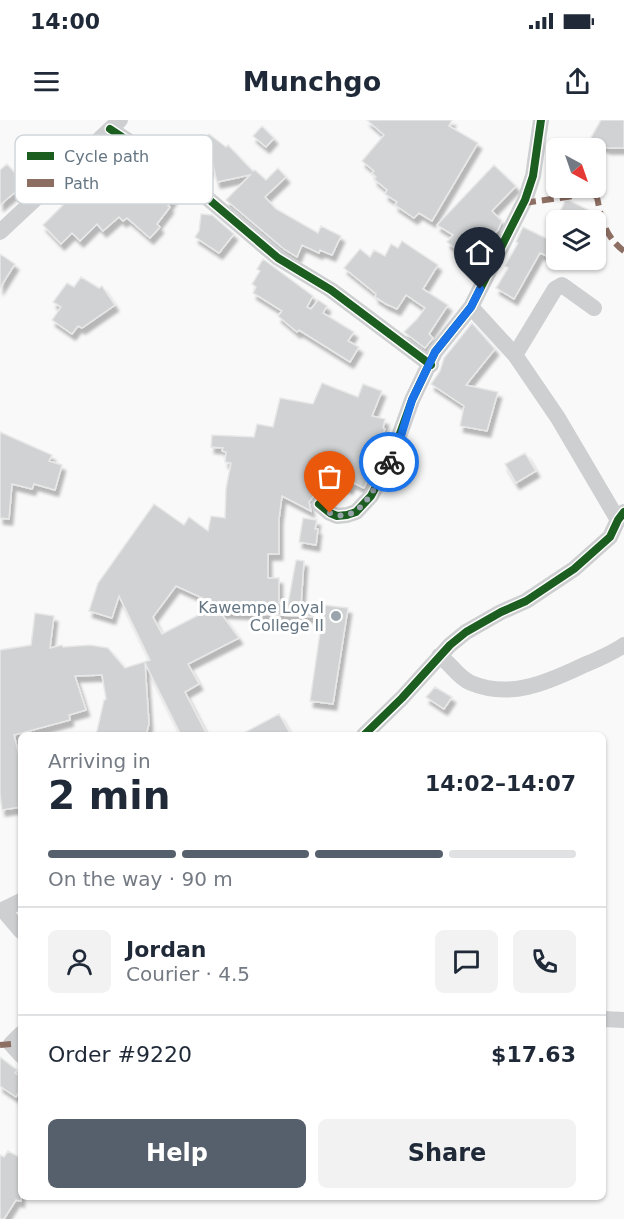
<!DOCTYPE html>
<html lang="en">
<head>
<meta charset="utf-8">
<style>
  :root { --surface:#fff; --page:#f2f2f3; --text:#1f2937; --muted:#747a83; --line:#e0e1e3; --accent:#56606c }
  body { margin:0; font-family:"DejaVu Sans",sans-serif; background:var(--page); color:var(--text); height:100vh; display:flex; flex-direction:column; font-size:22px; white-space:nowrap }
  * { box-sizing:border-box; margin:0 }
  p { font-size:20px; color:var(--muted) }
  .icon { flex:none; width:33px; height:33px; fill:none; stroke:currentColor; stroke-width:2; stroke-linecap:round; stroke-linejoin:round }
  .map { position:relative; flex:1; overflow:hidden }
  .details { position:absolute; left:18px; top:612px; width:588px; height:468px; display:flex; flex-direction:column; background:var(--surface); border-radius:9px; box-shadow:0 2px 4px #0004 }
  .details>* { flex:none }
  .needle { width:39px; rotate:140deg }
  .fabs { position:absolute; left:546px; top:18px; display:grid; gap:12px }
  .fabs a { display:grid; place-items:center; width:60px; height:60px; border-radius:9px; background:var(--surface); box-shadow:0 2px 4px #0004; font-size:30px }
  .pin { position:absolute; display:grid; place-items:center; width:51px; height:51px; color:#fff; margin:-62px -26px; border-radius:50% 50% 50% 0; rotate:-45deg; box-shadow:0 0 6px #0007 }
  .pin .icon { rotate:45deg }
  .courier { position:absolute; display:grid; place-items:center; width:60px; height:60px; margin:-30px; border:4px solid #1a73e8; border-radius:50%; background:#fff; color:#222; box-shadow:0 2px 8px #0007 }
  .overview em { font-style:normal; font-weight:700 }
  .overview div { display:flex; flex-direction:column-reverse }
  .overview { display:flex; align-items:center; justify-content:space-between; height:102px; padding:0 30px }
  h1 { font-size:39px; font-weight:700; line-height:45px }
  .bar { display:grid; grid-template-columns:repeat(4,1fr); gap:9px 6px; align-content:center; height:72px; padding:0 30px }
  .bar i { height:8px; border-radius:4px; background:var(--line) }
  .bar .selected { background:var(--accent) }
  .bar p { grid-column:span 4 }
  .line { display:flex; align-items:center; gap:15px; padding:0 30px; border-top:2px solid var(--line) }
  .line div { flex:1 }
  .round { display:grid; place-items:center; flex:none; width:63px; height:63px; border-radius:9px; background:var(--page) }
  .button { display:flex; gap:12px; margin-top:auto; padding:12px 30px }
  .button a { flex:1; height:69px; border-radius:9px; background:var(--accent); color:#fff; font-size:24px; font-weight:700; line-height:69px; text-align:center }
  .button a+a { background:var(--page); color:var(--text) }
  .status { display:flex; justify-content:space-between; align-items:center; height:42px; padding:0 30px; background:var(--surface); direction:ltr }
  .status svg { height:16px; fill:currentColor }
  header { display:flex; justify-content:space-between; align-items:center; height:78px; padding:0 30px; background:var(--surface); font-size:27px; font-weight:700 }
  .map>svg:first-child { display:block }
</style>
</head>
<body>
<div class="status"><b>14:00</b><svg viewBox="0 0 49 12"><path d="M0 12V9h3v3zM5 12V6h3v6zM10 12V3h3v9zM15 12V0h3v12zM26 1h20v11H26zM47 4h2v5h-2z"/></svg></div>
<header><svg class="icon" aria-label="menu" viewBox="0 0 24 24"><path d="M4 6h16M4 12h16M4 18h16"/></svg>Munchgo<svg class="icon" aria-label="share" viewBox="0 0 24 24"><path d="M12 15V3M7 8l5-5 5 5M5 13v7h14v-7"/></svg></header>
<div class="map">
<svg width="624" height="1099" viewBox="0 0 624 1099">
  <defs>
    <filter id="shadow"><feDropShadow dx="3.5" dy="6" stdDeviation="1.5" flood-color="#0004"/></filter>
  </defs>
  <rect width="100%" height="100%" fill="#f9f9f9"/>
  <path fill="#d0d2d3" stroke="#e8e8e8" stroke-width="1.5" fill-rule="evenodd" filter="url(#shadow)" d="M367,0H452L449,6L478,23L432,101L419,93L414,98L395,85L397,82L385,74L387,70L374,59L376,57L372,53L374,51L362,41L384,15Z
    M601,0H624V28H607L590,19Z
    M262,6L274,18L266,27L253,16Z
    M209,14L226,27L228,25L253,51L255,50L266,60L278,48L286,57L265,77L276,89L318,113L321,106L341,116L332,135L320,130L319,133L302,125L297,137L284,129L226,80L250,55L217,62L213,46L201,59L182,43Z
    M110,27L125,41L130,35L141,47L144,44L164,57L158,70L162,66L175,74L168,86L170,87L157,104L160,107L150,118L127,98L123,101L119,97L103,111L97,104L80,121L72,113L61,124L43,105L63,85Z
    M7,44L25,64L0,85V50Z
    M494,45L516,66L492,91L502,101L498,110L490,118L485,114L466,137L447,122L453,115L437,105Z
    M566,79L591,91L586,100H556Z
    M201,94L212,95L234,114L219,133L195,117L199,111Z
    M523,107L554,122L547,136L540,133L514,179L496,168L508,148L505,146L518,123L516,122Z
    M402,121L438,145L423,169L448,185L429,214L433,218L425,228L404,212L417,199L425,188L406,175L397,189L386,184L375,177L376,174L344,148L360,129L370,137L374,130L385,136L391,124L398,128Z
    M0,134L15,144L0,168Z
    M263,139L313,176L307,187L311,189L318,180L327,186L323,193L354,212L348,221L359,227L350,242L299,210L297,212L278,196L282,191L253,173L256,167L252,164L260,151L257,149Z
    M81,157L99,168L102,166L115,185L82,208L78,206L72,214L52,200L61,187L53,182L67,163L74,167Z
    M472,203L495,229L466,265L498,272L487,311L460,306L464,286L431,264L440,251L444,238Z
    M322,263L358,277L363,264L382,271L372,296L385,299L383,308L385,309L370,344L374,345L373,349L364,368L352,362L349,368L325,357L324,367L321,374H315L309,382L311,391L282,376L279,399V434H268V458H279V483L288,484L296,440L304,441L301,485L319,487L318,497L220,492L239,518L188,544L199,564L185,572L207,615H181L145,543L149,604L146,615H96L104,580L106,579L102,555L75,556L86,590L69,595L70,600L14,615L21,643V687L2,690L0,674V530L31,525L35,493L54,496L50,528L62,525L63,527L90,525L108,528L125,548L150,540L119,476L112,498L89,491L98,463L154,384L184,405L189,397L208,411L211,396L225,398L226,368L231,343L225,342L226,332L222,331L223,328L211,327L212,315L254,317L257,304L273,307L280,278L313,284ZM176,466L218,485L162,514L153,497Z
    M0,312L52,335L49,341L62,345L55,370L34,364L32,369L12,364L9,399L0,398Z
    M525,333L536,351L516,363L505,344Z
    M303,398L317,400L315,409H318L316,425L299,422Z
    M324,485L348,488L333,584L310,581Z
    M435,567L452,577L444,589L426,577Z
    M279,594L291,615H240Z
    M0,937L17,950L15,953L21,957V969L16,977L0,966Z
    M8,1031L21,1038V1081L16,1080L4,1099H0V1035L4,1037Z"/>
  <g fill="none" stroke-linecap="round" stroke-linejoin="round">
    <path stroke="#cecfd0" stroke-width="16" d="M110,9L180,55L278,138L331,170L431,245
      M0,112L120,0
      M471,187L515,235L558,298L618,400
      M515,235L555,169L562,165L594,188
      M319,384L330,393L337,396L347,395L356,392L371,376L392,336L412,280L435,232L471,187L525,80L533,56L541,0
      M439,536C451,543 457,557 471,563C510,579 546,563 582,546C596,540 611,534 624,525
      M364,615L402,578L450,525L466,512L501,492L526,481L574,449L610,417L618,400L624,392
      M3,790L21,811
      M0,791L21,781
      M603,899L624,900
      M21,914L11,924L21,935"/>
    <path stroke="#8d6e63" stroke-width="6" stroke-dasharray="12 6" stroke-linecap="butt" d="M524,83L573,76L588,72L597,77C601,98 605,117 624,131
      M0,925L11,924"/>
    <g stroke="#fff" stroke-width="11">
      <path id="cycleway" d="M110,9L180,55L278,138L331,170L431,245
        M319,384L330,393L337,396L347,395L356,392L371,376L392,336L412,280L435,232L471,187L525,80L533,56L541,0
        M364,615L402,578L450,525L466,512L501,492L526,481L574,449L610,417L618,400L624,392"/>
    </g>
    <use href="#cycleway" stroke="#1b5e20" stroke-width="8"/>
  </g>
  <g fill="none" stroke-linecap="round" stroke-linejoin="round">
    <path stroke="#99a4ac" stroke-width="6" stroke-dasharray="0 10.8" d="M330,393C361,406 376,364 389,342"/>
    <path stroke="#1a73e8" stroke-width="8" d="M389,342L401,316L412,280L435,232L471,187L480,169"/>
  </g>
  <circle fill="#99a4ac" stroke="#fff" stroke-width="2" cx="336" cy="496" r="6"/>
  <g text-anchor="middle" dominant-baseline="central" stroke-width="6" stroke-linejoin="round" paint-order="stroke">
    <g font-size="16" fill="#657683" stroke="#fff" text-anchor="end">
      <text x="324" y="487">Kawempe Loyal<tspan x="324" dy="18">College II</tspan></text>
    </g>
  </g>
  <rect x="15" y="15" width="198" height="69" rx="9" fill="#fff" stroke="#d1d6da" stroke-width="1.5"/>
  <rect x="27" y="32" width="27" height="8" fill="#1b5e20"/>
  <rect x="27" y="59" width="27" height="8" fill="#8d6e63"/>
  <g font-size="16" fill="#657683">
    <text x="64" y="42">Cycle path</text>
    <text x="64" y="69">Path</text>
  </g>
</svg>
<div class="fabs">
<a><svg class="needle" viewBox="-14 -14 28 28"><path d="M0-13l5 13h-10z" fill="#e53935"/><path d="M0 13l5-13h-10z" fill="#747a83"/></svg></a>
<a><svg class="icon" aria-label="layers" viewBox="0 0 24 24"><path d="M12 4l9 5-9 5-9-5zM3 14l9 5 9-5"/></svg></a>
</div>
<div class="pin" style="left:330px;top:393px;background:#ea580c"><svg class="icon" aria-label="bag" viewBox="0 0 24 24"><path d="M5 8h14l-1 12H6zM9 8a3 3 0 0 1 6 0"/></svg></div>
<div class="pin" style="left:480px;top:169px;background:#1f2937"><svg class="icon" aria-label="home" viewBox="0 0 24 24"><path d="M3 11l9-7 9 7M6 9v11h12V9"/></svg></div>
<div class="courier" style="left:389px;top:342px"><svg class="icon" aria-label="bike" viewBox="0 0 24 24"><circle cx="6" cy="16" r="4"/><circle cx="18" cy="16" r="4"/><path d="M6 16l4-8h5l3 8M10 8l3 8H6M13 5h3"/></svg></div>
<section class="details">
<div class="overview"><div><h1>2 min</h1><p>Arriving in</p></div><em>14:02–14:07</em></div>
<div class="bar"><i class="selected"></i><i class="selected"></i><i class="selected"></i><i></i><p>On the way · 90 m</p></div>
<div class="line" style="height:108px"><a class="round"><svg class="icon" aria-label="person" viewBox="0 0 24 24"><circle cx="12" cy="8" r="4"/><path d="M4 21q1-7 8-7t8 7"/></svg></a><div><b>Jordan</b><p>Courier · 4.5</p></div><a class="round"><svg class="icon" aria-label="chat" viewBox="0 0 24 24"><path d="M4 5h16v11H9l-5 4z"/></svg></a><a class="round"><svg class="icon" aria-label="phone" viewBox="0 0 24 24"><path d="M5 4h4l2 5-3 2q2 4 5 5l2-3 5 2v4C11 20 4 13 5 4z"/></svg></a></div>
<div class="line" style="height:78px"><div>Order #9220</div><b>$17.63</b></div>
<div class="button"><a>Help</a><a>Share</a></div>
</section>
</div>
</body>
</html>
